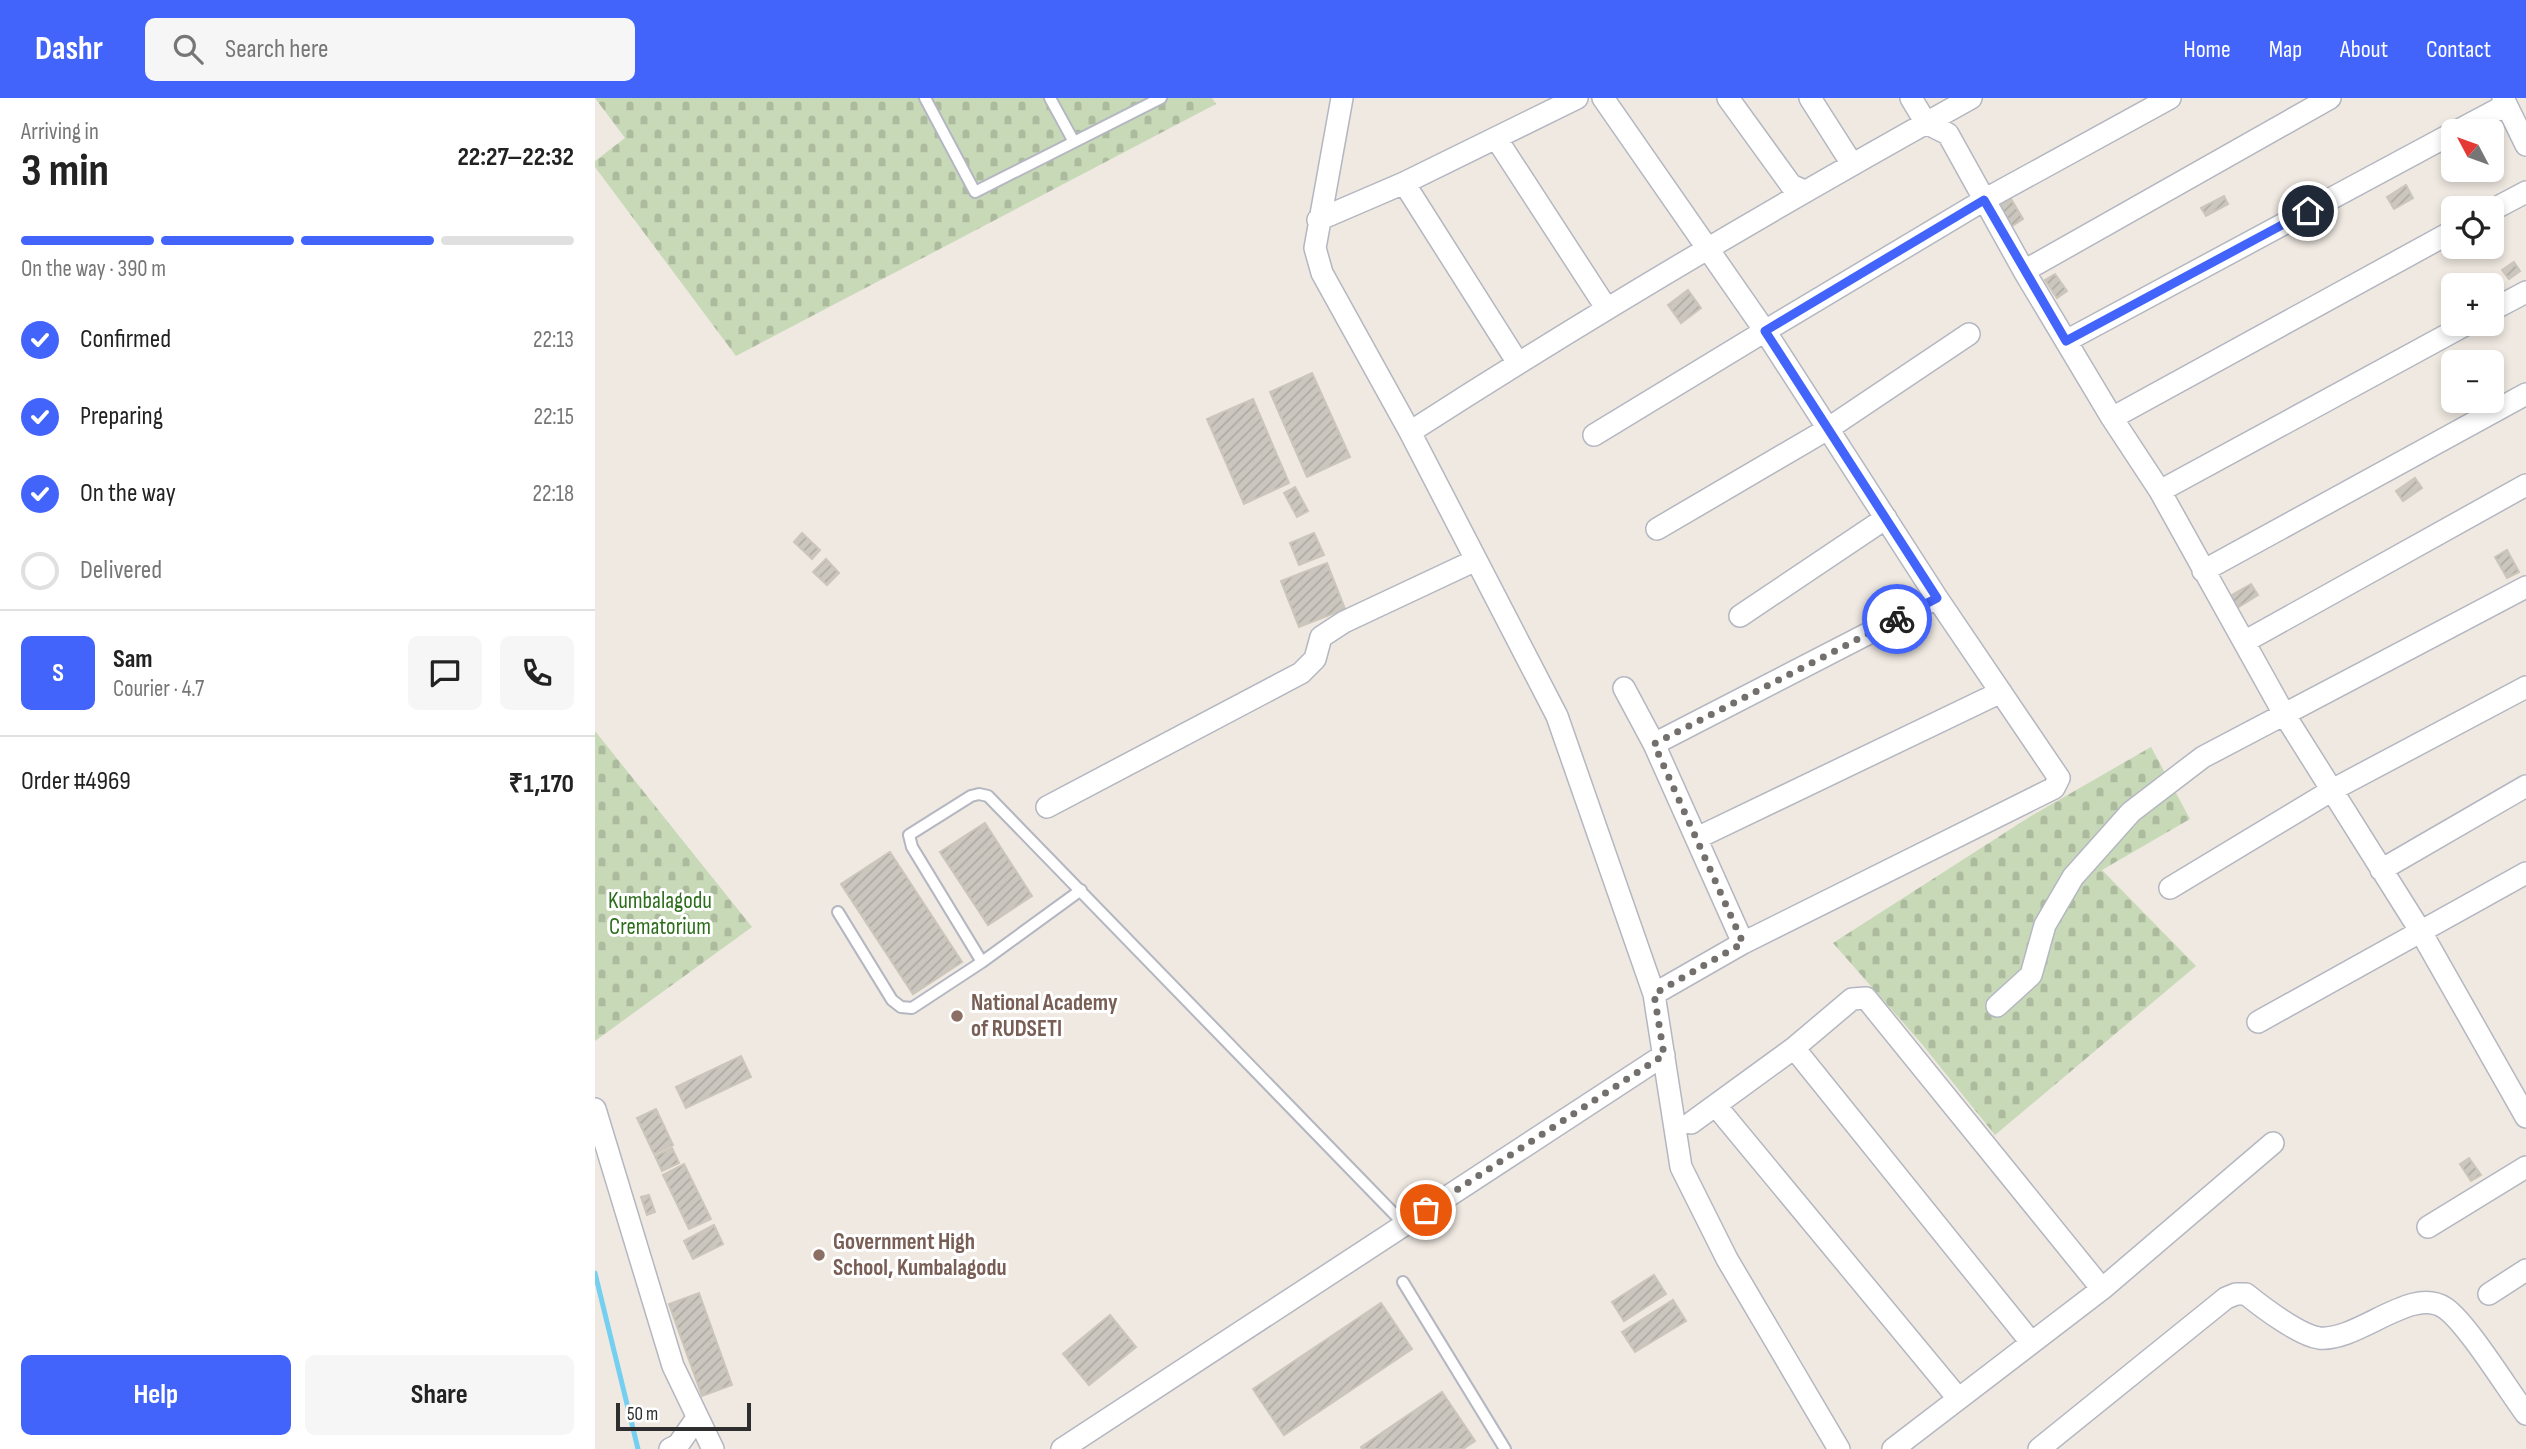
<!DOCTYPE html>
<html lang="en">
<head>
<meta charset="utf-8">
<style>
  :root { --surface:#fff; --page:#f6f6f6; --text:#222; --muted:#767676; --line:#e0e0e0; --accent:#4264fb }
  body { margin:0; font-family:"Sofia Sans Condensed",sans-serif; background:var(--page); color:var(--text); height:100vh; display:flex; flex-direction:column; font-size:26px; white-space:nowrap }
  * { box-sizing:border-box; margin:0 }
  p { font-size:23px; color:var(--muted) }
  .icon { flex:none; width:38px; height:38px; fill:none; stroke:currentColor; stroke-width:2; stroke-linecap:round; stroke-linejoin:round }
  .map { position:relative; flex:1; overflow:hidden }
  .side { display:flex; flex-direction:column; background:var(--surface); width:595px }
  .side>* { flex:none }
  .needle { width:46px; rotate:311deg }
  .controls { position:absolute; left:1846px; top:21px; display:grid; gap:14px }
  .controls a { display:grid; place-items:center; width:63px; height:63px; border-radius:10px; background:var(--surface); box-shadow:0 4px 10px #0003; font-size:35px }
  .scale { position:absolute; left:21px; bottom:18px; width:135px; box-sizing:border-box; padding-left:7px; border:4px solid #2e2e2e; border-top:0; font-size:19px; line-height:24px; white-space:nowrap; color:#2e2e2e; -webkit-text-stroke:5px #fff; paint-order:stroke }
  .pin { position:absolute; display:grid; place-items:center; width:60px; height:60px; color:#fff; margin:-30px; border:4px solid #fff; border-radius:50%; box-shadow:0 2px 7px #0007 }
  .courier { position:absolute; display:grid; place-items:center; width:70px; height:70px; margin:-35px; border:5px solid #4264fb; border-radius:50%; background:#fff; color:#222; box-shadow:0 2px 9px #0007 }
  .head em { font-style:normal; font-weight:700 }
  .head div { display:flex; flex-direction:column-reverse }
  .head { display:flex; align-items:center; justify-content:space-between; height:119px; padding:0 21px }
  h1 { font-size:46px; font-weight:700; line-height:52px }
  .bar { display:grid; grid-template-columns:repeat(4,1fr); gap:10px 7px; align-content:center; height:84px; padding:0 21px }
  .bar i { height:9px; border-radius:5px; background:var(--line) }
  .bar .active { background:var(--accent) }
  .bar p { grid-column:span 4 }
  .line { display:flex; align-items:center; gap:18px; padding:0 21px; border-top:2px solid var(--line) }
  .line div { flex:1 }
  .round { display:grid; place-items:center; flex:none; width:74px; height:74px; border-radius:10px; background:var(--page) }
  ol { padding:0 21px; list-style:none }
  li { display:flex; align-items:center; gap:21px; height:77px }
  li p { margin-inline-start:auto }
  li .icon { padding:7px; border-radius:50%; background:var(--accent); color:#fff; stroke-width:4 }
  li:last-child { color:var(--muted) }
  li i { width:38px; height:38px; border:4px solid var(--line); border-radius:50% }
  .button { display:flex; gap:14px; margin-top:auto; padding:14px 21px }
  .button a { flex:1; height:80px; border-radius:10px; background:var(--accent); color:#fff; font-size:28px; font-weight:700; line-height:80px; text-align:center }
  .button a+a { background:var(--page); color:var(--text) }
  header { display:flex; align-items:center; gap:42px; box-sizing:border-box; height:98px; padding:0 35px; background:var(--accent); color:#fff }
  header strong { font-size:33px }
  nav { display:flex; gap:38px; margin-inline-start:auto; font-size:24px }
  .search { width:490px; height:63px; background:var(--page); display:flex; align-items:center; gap:18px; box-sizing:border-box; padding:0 24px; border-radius:10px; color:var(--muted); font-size:26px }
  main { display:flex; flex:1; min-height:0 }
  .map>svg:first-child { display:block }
</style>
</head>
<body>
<header>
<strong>Dashr</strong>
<div class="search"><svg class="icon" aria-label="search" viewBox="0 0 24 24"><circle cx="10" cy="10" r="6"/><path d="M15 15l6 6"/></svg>Search here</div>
<nav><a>Home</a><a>Map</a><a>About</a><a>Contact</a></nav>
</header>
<main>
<section class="side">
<div class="head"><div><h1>3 min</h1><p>Arriving in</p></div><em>22:27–22:32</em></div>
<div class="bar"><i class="active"></i><i class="active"></i><i class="active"></i><i></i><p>On the way · 390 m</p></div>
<ol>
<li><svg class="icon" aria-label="check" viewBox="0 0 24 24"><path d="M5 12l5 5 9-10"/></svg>Confirmed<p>22:13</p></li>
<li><svg class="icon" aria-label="check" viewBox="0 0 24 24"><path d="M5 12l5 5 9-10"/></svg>Preparing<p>22:15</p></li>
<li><svg class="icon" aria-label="check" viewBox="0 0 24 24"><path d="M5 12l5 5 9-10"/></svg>On the way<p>22:18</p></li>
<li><i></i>Delivered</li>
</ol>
<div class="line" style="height:126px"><b class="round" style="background:var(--accent);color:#fff">S</b><div><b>Sam</b><p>Courier · 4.7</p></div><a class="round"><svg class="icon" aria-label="chat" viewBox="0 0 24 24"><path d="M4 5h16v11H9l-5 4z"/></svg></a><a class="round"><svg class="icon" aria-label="phone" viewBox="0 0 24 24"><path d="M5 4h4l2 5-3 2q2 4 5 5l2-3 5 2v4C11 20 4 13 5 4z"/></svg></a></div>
<div class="line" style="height:91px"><div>Order #4969</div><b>₹1,170</b></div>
<div class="button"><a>Help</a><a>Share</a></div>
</section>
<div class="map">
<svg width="1931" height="1351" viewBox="0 0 1931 1351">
  <defs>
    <pattern id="cemetery-stones" width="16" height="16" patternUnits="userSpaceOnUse" patternTransform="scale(1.75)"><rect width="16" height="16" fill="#c8d9b8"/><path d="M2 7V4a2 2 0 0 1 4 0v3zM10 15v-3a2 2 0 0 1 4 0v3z" fill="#acbb9e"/></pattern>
    <pattern id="building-hatch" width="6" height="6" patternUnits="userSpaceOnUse" patternTransform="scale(1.75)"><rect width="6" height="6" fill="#cbc7bf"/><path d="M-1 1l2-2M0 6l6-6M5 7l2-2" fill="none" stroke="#afaba4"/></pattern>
  </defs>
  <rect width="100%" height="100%" fill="#efe9e1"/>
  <path fill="url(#cemetery-stones)" d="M0,0H617L621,6L141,258L0,69V63L30,40Z
    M0,633L157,829L0,943Z
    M1556,649L1595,721L1507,772L1601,868L1400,1037L1326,945L1238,845L1436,718Z"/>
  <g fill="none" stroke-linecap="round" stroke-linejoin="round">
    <path stroke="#75cff0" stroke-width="5" d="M0,1175L43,1351"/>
  </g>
  <path fill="url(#building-hatch)" stroke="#cbc5ba" stroke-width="2" d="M1811,87L1818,100L1799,111L1792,99Z
    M1629,98L1633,106L1611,118L1606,110Z
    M1416,101L1428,121L1417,128L1405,108Z
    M1919,164L1925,173L1914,181L1907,172Z
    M1460,176L1472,193L1462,200L1450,182Z
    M1093,192L1106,210L1086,225L1073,207Z
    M717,275L755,359L712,379L675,294Z
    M658,301L694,385L649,406L612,321Z
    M1820,380L1827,390L1808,403L1801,393Z
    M700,389L713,413L702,419L689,395Z
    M207,435L225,452L217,461L199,444Z
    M719,435L729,457L704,467L695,445Z
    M1912,452L1924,474L1912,480L1900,459Z
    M231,461L244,475L232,487L218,474Z
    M732,465L750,511L704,529L686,483Z
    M1656,486L1663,497L1642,510L1635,498Z
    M390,725L437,798L393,827L345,754Z
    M295,754L367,864L318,896L246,786Z
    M146,958L156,979L91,1010L81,989Z
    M61,1011L78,1047L59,1056L42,1020Z
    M77,1050L84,1065L67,1073L60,1058Z
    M1874,1060L1886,1077L1876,1083L1865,1066Z
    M89,1066L116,1121L94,1131L68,1077Z
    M54,1097L60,1114L52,1117L46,1099Z
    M119,1127L128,1146L98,1161L89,1143Z
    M1059,1177L1071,1196L1029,1223L1017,1204Z
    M104,1195L137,1287L107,1298L74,1206Z
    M1078,1202L1091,1223L1040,1254L1027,1234Z
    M786,1205L817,1251L689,1337L658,1291Z
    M515,1217L541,1249L494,1287L468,1256Z
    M847,1294L880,1343L868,1351H767L766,1349Z"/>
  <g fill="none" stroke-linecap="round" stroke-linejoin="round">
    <g stroke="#b4b7c1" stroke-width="14">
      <path id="service" d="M330,0L380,94L566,0
        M455,0L479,44
        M486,792L387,864L317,749L314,737L376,698L384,696L393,698L809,1126
        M243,814L297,902L306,909L317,910L387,864
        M808,1184L910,1351"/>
    </g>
    <g stroke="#b4b7c1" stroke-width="24">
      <path id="minor" d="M747,0L720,150L727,175L815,334L962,618L1059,896L1086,1069L1132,1161L1244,1351
        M1008,0L1170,233L1389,102L1575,0
        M1133,0L1196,87L1209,93
        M1215,0L1257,66
        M1316,0L1331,25L1353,36L1429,173L1517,320L1565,393L1689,616L1826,834L1931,1019
        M1908,0L1931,47
        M1862,33L1911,7
        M901,40L1012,211
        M809,85L923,265
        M1897,112L1931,94
        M723,122L809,85L982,0
        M1429,173L1735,0
        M1897,212L1931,194
        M1471,243L1858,35
        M1517,320L1858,133
        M815,334C998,216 1185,106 1376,0
        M999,337L1170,233L1342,500L1464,680L1459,690L1148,845L1059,896
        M1565,393L1872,226
        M1062,431L1231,332L1374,236
        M1608,473L1931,296
        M1145,518L1291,420
        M1649,544L1931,387
        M1029,590L1059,646L1148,845
        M1059,646L1342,500
        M452,709L706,575L720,561L726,539L749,524L881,462
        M1102,740L1406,594
        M1786,772L1931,688
        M1575,790L1739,691L1931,589
        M1402,908L1436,877L1450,827L1478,779L1536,714L1608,659L1931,489
        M1663,924L1931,775
        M1199,950L1435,1243
        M1121,1008L1362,1299
        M0,1011L78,1268L118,1351
        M1096,1025L1199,950L1257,901L1271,900L1507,1191L1298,1351
        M1833,1129L1931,1069
        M1507,1191L1678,1045
        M1894,1196L1931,1172
        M75,1351L83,1347L102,1320
        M467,1351L1069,957
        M1444,1351L1631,1200L1641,1196H1651C1667,1209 1704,1237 1724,1240C1763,1244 1816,1187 1850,1210C1872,1225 1913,1292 1931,1316"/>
    </g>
    <use href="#service" stroke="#fff" stroke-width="10"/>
    <use href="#minor" stroke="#fff" stroke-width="21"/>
  </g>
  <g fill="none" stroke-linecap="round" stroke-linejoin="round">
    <path stroke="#726f6d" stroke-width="7" stroke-dasharray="0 12.6" d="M831,1112L1069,957L1059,896L1148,845L1059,646L1302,521"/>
    <path stroke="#4264fb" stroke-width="9" d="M1302,521L1342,500L1170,233L1389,102L1471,243L1713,113"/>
  </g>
  <g fill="#8d6e63" stroke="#fff" stroke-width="2.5">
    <circle cx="362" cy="918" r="7"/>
    <circle cx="224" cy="1157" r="7"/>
  </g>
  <g text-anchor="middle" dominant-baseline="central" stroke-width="6" stroke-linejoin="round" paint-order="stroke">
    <g font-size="23" fill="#2c6e1b" stroke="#fff">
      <text x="65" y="803">Kumbalagodu<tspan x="65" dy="26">Crematorium</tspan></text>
    </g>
    <g font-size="23" font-weight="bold" fill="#785e54" stroke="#fff" text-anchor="start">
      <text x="376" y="905">National Academy<tspan x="376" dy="26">of RUDSETI</tspan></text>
      <text x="238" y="1144">Government High<tspan x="238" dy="26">School, Kumbalagodu</tspan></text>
    </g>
  </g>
</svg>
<div class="controls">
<a><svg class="needle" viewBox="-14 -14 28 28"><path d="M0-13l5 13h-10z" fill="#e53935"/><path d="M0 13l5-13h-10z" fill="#767676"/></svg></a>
<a><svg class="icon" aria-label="locate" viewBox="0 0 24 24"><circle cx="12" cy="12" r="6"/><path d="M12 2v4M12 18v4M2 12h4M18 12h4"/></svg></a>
<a>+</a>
<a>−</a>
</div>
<div class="scale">50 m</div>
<div class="pin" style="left:831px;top:1112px;background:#ea580c"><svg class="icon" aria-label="bag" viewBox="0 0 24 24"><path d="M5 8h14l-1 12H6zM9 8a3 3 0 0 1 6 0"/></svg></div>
<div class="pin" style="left:1713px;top:113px;background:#1f2937"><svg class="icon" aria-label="home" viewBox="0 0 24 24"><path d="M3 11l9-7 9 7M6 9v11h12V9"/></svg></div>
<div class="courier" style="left:1302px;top:521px"><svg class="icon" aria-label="bike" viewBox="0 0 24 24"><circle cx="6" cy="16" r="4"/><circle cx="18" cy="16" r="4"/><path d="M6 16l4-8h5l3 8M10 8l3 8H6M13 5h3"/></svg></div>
</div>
</main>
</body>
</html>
